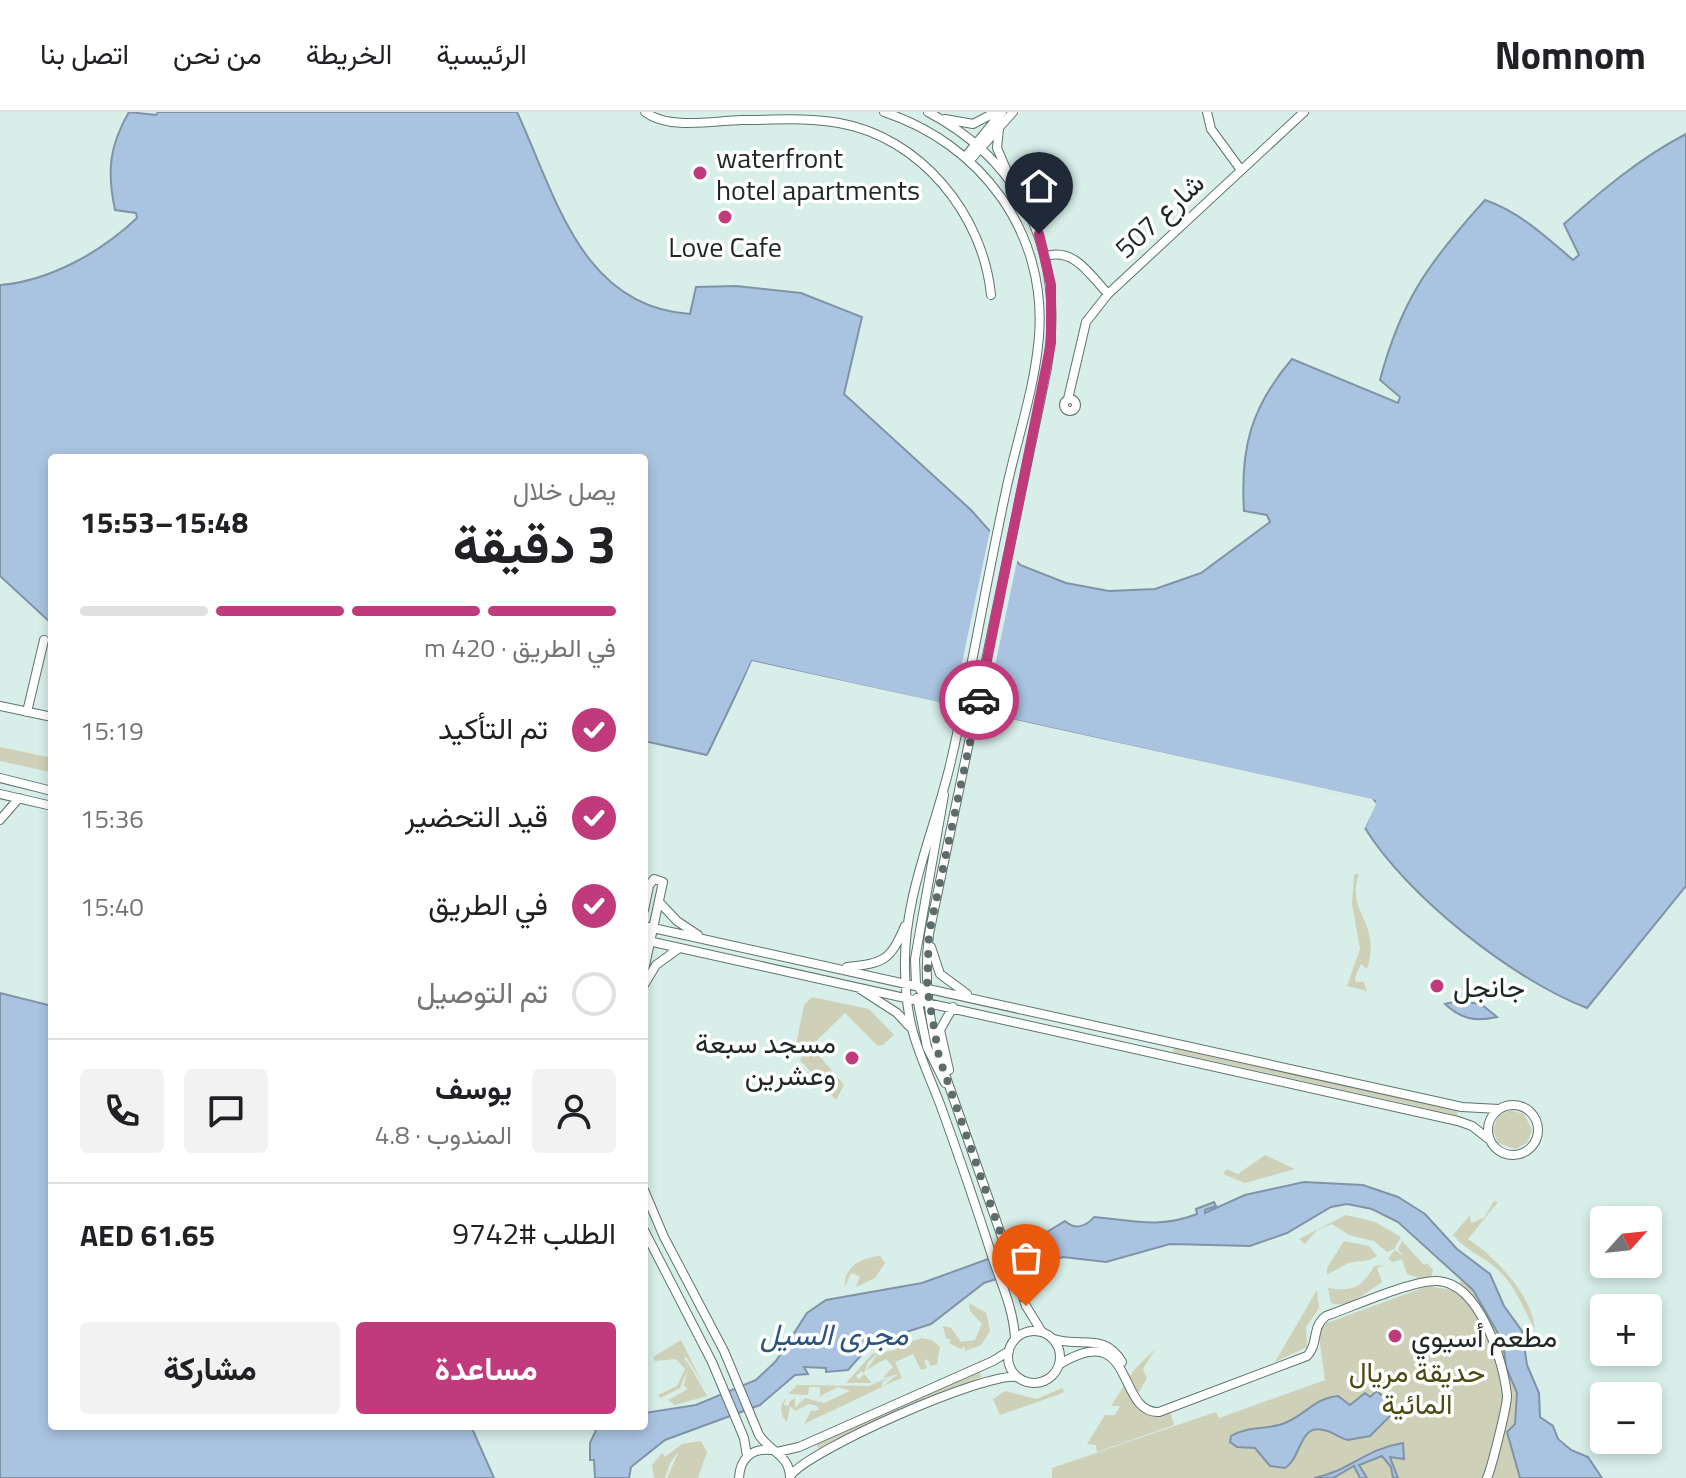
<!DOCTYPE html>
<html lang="ar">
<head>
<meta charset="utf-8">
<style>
  :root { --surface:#fff; --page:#f2f2f2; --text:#202124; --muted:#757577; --line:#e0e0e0; --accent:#c13b7c }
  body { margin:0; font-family:"Titillium Web",Vazirmatn,sans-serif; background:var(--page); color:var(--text); direction:rtl; height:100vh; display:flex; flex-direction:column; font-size:30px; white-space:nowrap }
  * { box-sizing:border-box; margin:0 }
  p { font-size:26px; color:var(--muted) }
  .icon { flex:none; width:44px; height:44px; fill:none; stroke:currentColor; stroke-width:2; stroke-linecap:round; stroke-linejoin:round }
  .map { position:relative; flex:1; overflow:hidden; direction:ltr }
  .panel { position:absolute; left:48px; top:342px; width:600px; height:976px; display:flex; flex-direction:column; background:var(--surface); border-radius:8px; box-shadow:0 4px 12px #0003; direction:rtl }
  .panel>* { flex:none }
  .needle { width:52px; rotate:63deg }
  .tools { position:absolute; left:1590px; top:1094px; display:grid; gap:16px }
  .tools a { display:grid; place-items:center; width:72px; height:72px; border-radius:8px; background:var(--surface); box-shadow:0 4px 12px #0003; font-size:40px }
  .pin { position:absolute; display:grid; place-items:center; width:68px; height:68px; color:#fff; margin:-82px -34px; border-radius:50% 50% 50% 0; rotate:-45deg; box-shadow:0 0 8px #0007 }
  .pin .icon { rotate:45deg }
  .courier { position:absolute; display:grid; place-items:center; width:80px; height:80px; margin:-40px; border:6px solid #c13b7c; border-radius:50%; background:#fff; color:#222; box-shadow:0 2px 10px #0007 }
  .head em { font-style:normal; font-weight:700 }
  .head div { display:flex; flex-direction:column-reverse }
  .head { display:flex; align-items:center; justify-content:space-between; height:136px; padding:0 32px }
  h1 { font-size:52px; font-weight:700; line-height:60px }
  .bar { display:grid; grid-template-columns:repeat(4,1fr); gap:12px 8px; align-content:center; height:96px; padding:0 32px }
  .bar i { height:10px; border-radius:6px; background:var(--line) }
  .bar .active { background:var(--accent) }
  .bar p { grid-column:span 4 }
  .line { display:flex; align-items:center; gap:20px; padding:0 32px; border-top:2px solid var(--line) }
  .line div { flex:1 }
  .round { display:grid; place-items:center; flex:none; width:84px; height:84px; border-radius:8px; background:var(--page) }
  ol { padding:0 32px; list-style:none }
  li { display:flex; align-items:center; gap:24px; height:88px }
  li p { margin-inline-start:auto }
  li .icon { padding:8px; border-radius:50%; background:var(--accent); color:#fff; stroke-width:4 }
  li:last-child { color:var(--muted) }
  li i { width:44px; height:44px; border:4px solid var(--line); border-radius:50% }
  .action { display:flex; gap:16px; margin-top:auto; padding:16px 32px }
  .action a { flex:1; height:92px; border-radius:8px; background:var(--accent); color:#fff; font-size:32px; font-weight:700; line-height:92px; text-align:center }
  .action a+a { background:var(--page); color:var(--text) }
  header { display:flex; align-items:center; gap:48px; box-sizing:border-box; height:112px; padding:0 40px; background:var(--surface); border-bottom:2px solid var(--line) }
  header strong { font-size:38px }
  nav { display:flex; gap:44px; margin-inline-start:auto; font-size:28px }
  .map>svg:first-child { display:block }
</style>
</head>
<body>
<header>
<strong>Nomnom</strong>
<nav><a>الرئيسية</a><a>الخريطة</a><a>من نحن</a><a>اتصل بنا</a></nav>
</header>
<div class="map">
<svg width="1686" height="1366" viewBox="0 0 1686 1366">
  <rect width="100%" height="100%" fill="#d7eee9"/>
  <path fill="#ced0b7" d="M0,635L52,646L50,660L0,649Z
    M1354,762H1359C1345,801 1382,809 1367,857L1361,852L1355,865L1356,870H1364L1367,879L1347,874L1360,837L1352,792Z
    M812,885L869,897L894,923L883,933L878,934L845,901L811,934L844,973L836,988L800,948L805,941L798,946L794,942L804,893Z
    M1174,934L1458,998L1457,1003L1173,940Z
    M1510,998L1524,1002L1532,1018L1527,1031L1515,1037L1498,1031L1493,1018L1498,1004Z
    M1265,1043L1295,1057L1245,1071L1223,1062L1227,1057L1238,1062Z
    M1494,1089L1498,1090L1468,1127C1497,1146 1532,1184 1535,1217C1523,1197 1516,1174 1498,1158C1484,1144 1470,1142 1453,1123L1470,1103L1471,1111L1484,1106Z
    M1346,1103L1375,1110L1401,1125L1394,1137L1387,1140L1374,1129L1349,1123L1332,1112L1317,1118L1305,1132L1299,1127Z
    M1344,1129L1369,1134L1377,1144L1370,1148L1348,1151L1327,1163V1156Z
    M1402,1129L1424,1153L1427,1151L1433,1158L1431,1165L1421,1167L1407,1162L1402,1147L1393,1150L1388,1147L1395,1138L1404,1145L1398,1137Z
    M880,1144L885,1151L875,1166L856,1175L860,1164L851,1161L845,1175C843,1155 862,1145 880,1144Z
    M1385,1153L1377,1156L1382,1170C1368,1179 1349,1197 1331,1191L1328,1176C1352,1180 1362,1176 1374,1154Z
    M1461,1168L1478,1183L1503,1230L1506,1255L1517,1281L1515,1312L1507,1320L1520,1366H1052V1356L1216,1300L1219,1306L1325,1268L1319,1224L1324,1212L1428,1174L1456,1179Z
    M1317,1178L1319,1196L1306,1215L1307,1235L1275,1250Z
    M969,1191L986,1201L990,1219L981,1233L965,1239V1235L960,1237L949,1231L951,1228L946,1226L943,1214L951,1216L961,1230L975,1228L982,1212L970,1199Z
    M922,1226L932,1228L940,1235L937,1252L931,1254L927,1247L924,1249L927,1256L921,1258L913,1242L895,1250L902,1266L883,1274L898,1262L883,1266L893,1255L886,1247L866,1258L879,1241L868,1250L864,1261L861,1259L856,1264L859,1267L864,1262L872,1271H846L872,1242L896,1238L898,1234Z
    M681,1228L703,1272L687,1246L684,1245L688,1257L686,1247L707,1284L675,1293L668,1288L688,1277L684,1273L688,1257L680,1276L661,1286L658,1283L677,1274L685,1257L676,1247L655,1249L653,1245Z
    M1155,1237L1143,1257L1147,1266L1134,1289L1146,1301L1170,1299L1174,1313L1097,1340L1096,1333L1087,1332L1105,1303H1115L1120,1294H1111L1134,1258Z
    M980,1260L981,1265L819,1337L816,1332Z
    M895,1263L882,1270V1275L804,1312L811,1299L819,1298L817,1294L809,1292L795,1299L790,1294L787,1310C780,1304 779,1294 786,1286L784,1293L789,1294V1290L795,1286V1296L805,1286L824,1291L850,1279L838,1275L820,1284V1275H809L808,1283L788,1282L797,1273L869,1274Z
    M1062,1276L1064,1280L1060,1282L1000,1303L993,1287L1005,1279L1037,1287Z
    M701,1329L707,1340L698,1366H667L679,1339L670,1351L665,1366H654L652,1353L662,1341L665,1345L682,1332Z"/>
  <path fill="#a9c3e0" stroke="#8094a8" stroke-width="2" d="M129,0L156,3L158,0H517C556,84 581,195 690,202L696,175L736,174L801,181L862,205L844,282L971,398L1020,453L1066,471L1109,479L1155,477L1201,461L1270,410L1267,403L1244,399C1240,336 1251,295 1292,247L1398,291L1400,285L1380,268C1401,188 1430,149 1485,88C1520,100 1546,125 1573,148L1579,143L1564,112C1602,78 1640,46 1686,22V774L1587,896C1513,868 1406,783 1365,716L1375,689L752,549L707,643L644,629V346H52V512L0,464V173C50,169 101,140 137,106L136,101L115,98C107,60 109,34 129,0Z
    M0,881L52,894V1314H471L494,1366H0Z
    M1457,889L1481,892L1497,905C1475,910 1461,907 1445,892Z
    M1304,1070L1363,1073L1398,1085L1425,1102L1457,1137L1490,1162L1504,1194L1522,1219L1527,1253L1539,1281L1540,1305L1553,1314L1558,1327L1571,1338L1588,1345L1602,1366H1520L1507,1320L1515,1312L1517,1281L1506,1255L1503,1230L1473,1178L1398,1110L1372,1097L1347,1092L1331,1095L1287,1121L1250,1134L1170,1132L1106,1150L1063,1145L984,1171L931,1212L872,1231L848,1258L826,1260V1256L804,1255L808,1262L795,1263L760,1293L665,1328L631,1355L629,1366H595L594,1348H590V1331L598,1314H644V1301L696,1293L756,1268L776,1249L807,1201L826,1188L922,1171L1024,1134L1065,1109C1074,1118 1086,1115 1094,1105C1131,1108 1160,1117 1197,1102L1196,1097L1214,1090L1216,1094L1205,1098V1101L1245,1083Z
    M1377,1279L1396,1298L1370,1324L1348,1328C1339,1326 1332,1319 1323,1318C1299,1312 1301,1347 1285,1356L1270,1354L1255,1336L1237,1335L1230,1330L1231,1324C1249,1313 1269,1319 1287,1310C1306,1302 1315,1286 1338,1284L1350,1293L1365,1281L1370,1285Z
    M1403,1331L1404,1347L1390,1345L1398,1366H1393L1391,1355L1382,1344L1359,1353L1367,1366H1360L1354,1354L1333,1366H1314C1350,1359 1365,1337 1403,1331Z"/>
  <path fill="#d7eee9" d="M991,414L1018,445L985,601L1372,687L1376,692L1365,716L1361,718L1372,694L1369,689L754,553L722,626L708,647H704L714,636L752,549L953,593Z"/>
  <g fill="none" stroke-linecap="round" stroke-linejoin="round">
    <g stroke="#5f736f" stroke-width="10">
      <path id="minor" d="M645,0C669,18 712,9 741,8C773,8 807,5 839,11C920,25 983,102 991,183
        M884,0C981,32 1047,120 1039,224C1035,275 1018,324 1007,374C987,465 972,558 951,649C935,719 903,784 905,857C906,918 919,938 940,992C959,1044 977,1097 994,1150C1003,1175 1014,1200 1015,1227
        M928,0C1028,53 1065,147 1047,256L929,822C924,863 928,906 939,945L1026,1194L1042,1220
        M1207,0L1211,17L1241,58
        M945,7L973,12L996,0
        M999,17L997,36L1009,64
        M966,44L1002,0
        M971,47L1013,0
        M1046,144C1075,136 1090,163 1108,182
        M1064 293a6 6 0 1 1 12 0a6 6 0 1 1-12 0Z
        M1068,287L1086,210L1108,182L1304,0
        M0,594L52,605
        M27,600L44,528
        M0,666L52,679
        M0,682L52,694
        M0,708L19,686
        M644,780L654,767L663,770L644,858
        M660,791L677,809L698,823
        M644,798L649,774
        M644,814L1462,995L1499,997
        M644,828L1458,1009L1472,1014L1490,1028
        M931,835L940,862L967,882
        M847,855C884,851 890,849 905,814
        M644,873L656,853L678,837
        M860,877L897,901L909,914
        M917,886L927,935L945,971
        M929,890L916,872L915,847L944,683
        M949,958L940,918L953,895
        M1488 1018a25 25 0 1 1 50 0a25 25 0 1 1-50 0Z
        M644,1078L664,1125L724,1239L759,1323C770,1340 790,1343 790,1366
        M644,1118L712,1250L744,1326L747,1344
        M1008 1245a26 26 0 1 1 52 0a26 26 0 1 1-52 0Z
        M1054,1227C1081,1236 1105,1220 1122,1250
        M1060,1252C1136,1206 1116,1302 1159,1300L1307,1244C1319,1232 1311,1215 1326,1204C1352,1195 1414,1167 1438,1169C1480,1172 1503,1248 1507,1283C1508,1291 1491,1358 1487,1366
        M777,1340L799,1335L993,1249L1009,1239
        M791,1363C811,1337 985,1260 1017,1265
        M739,1366C740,1347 751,1336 771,1338"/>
    </g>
    <use href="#minor" stroke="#fff" stroke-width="8"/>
  </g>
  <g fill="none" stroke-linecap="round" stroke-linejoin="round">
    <path stroke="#5f6d6a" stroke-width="8" stroke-dasharray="0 14.4" d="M979,588L929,822L927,875L939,945L1026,1194"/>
    <path stroke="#c13b7c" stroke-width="10" d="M979,588L1051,231V173L1039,122"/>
  </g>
  <g fill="#c13b7c" stroke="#fff" stroke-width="3">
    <circle cx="700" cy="61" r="8"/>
    <circle cx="725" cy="105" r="8"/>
    <circle cx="1437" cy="874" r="8"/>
    <circle cx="852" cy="946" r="8"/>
    <circle cx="1395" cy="1224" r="8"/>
  </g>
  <g text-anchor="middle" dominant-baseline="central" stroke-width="7" stroke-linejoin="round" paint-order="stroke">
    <g font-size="28" fill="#1f2826" stroke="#fff" text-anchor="start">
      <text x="716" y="45">waterfront<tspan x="716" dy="32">hotel apartments</tspan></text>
      <text x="725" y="134" text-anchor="middle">Love Cafe</text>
      <text x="1453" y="874">جانجل</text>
      <text x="836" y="930" text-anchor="end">مسجد سبعة<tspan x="836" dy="32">وعشرين</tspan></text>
      <text x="1411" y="1224">مطعم أسيوي</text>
    </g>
    <g font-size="28" fill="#1f2826" stroke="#fff">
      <text transform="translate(1159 103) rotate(-43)">شارع 507</text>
    </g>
    <g font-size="28" fill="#494b10" stroke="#fff">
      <text x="1417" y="1259">حديقة مريال<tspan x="1417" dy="32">المائية</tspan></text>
    </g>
    <g font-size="30" font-style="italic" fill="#2d547b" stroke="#fff">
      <text x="834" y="1222">مجرى السيل</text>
    </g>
  </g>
</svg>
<div class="tools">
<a><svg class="needle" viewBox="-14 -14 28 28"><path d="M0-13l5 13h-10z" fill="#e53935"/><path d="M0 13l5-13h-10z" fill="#757577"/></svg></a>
<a>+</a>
<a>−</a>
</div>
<div class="pin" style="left:1026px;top:1194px;background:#ea580c"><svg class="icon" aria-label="bag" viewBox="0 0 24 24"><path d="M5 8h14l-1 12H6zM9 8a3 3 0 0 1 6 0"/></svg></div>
<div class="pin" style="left:1039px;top:122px;background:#1f2937"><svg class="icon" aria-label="home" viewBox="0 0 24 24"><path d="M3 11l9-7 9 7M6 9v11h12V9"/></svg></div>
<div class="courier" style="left:979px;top:588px"><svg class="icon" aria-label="car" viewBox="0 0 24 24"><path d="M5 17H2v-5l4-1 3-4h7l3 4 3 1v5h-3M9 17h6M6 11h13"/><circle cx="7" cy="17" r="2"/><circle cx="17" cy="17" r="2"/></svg></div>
<section class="panel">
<div class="head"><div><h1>3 دقيقة</h1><p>يصل خلال</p></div><em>15:48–15:53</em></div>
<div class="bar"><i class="active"></i><i class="active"></i><i class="active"></i><i></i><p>في الطريق · 420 m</p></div>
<ol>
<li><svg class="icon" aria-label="check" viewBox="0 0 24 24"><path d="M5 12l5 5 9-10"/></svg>تم التأكيد<p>15:19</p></li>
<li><svg class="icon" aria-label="check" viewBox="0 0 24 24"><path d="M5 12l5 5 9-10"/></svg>قيد التحضير<p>15:36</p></li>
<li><svg class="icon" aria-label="check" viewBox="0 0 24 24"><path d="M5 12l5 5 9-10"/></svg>في الطريق<p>15:40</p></li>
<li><i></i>تم التوصيل</li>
</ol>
<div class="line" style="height:144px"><a class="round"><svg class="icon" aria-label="person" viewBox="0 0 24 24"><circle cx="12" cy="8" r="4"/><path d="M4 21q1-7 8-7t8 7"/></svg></a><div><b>يوسف</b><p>المندوب · 4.8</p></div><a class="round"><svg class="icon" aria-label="chat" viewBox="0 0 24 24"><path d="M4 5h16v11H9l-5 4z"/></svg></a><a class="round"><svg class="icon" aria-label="phone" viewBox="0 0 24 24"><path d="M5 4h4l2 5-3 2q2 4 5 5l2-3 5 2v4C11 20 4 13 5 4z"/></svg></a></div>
<div class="line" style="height:104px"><div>الطلب #9742</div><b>AED 61.65</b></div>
<div class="action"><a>مساعدة</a><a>مشاركة</a></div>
</section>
</div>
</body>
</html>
